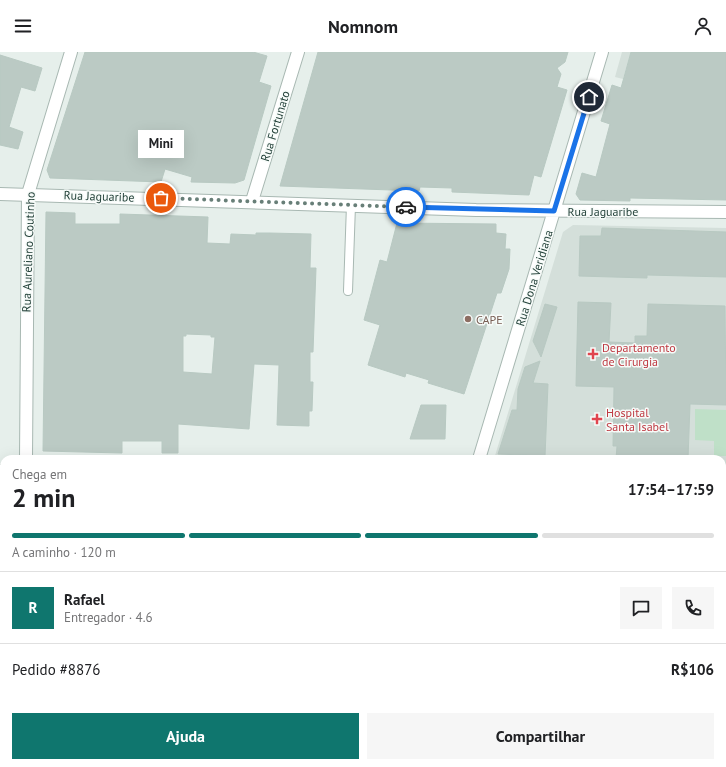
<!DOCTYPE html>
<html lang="pt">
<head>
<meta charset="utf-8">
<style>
  :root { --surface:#fff; --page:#f6f6f6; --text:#202124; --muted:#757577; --line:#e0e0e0; --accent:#0f766e }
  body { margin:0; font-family:"PT Sans",sans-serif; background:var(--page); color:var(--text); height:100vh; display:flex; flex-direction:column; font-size:15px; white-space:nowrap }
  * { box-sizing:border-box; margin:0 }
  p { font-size:13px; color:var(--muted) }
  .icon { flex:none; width:22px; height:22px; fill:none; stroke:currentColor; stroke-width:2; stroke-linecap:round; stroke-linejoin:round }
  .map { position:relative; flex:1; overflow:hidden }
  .drawer { position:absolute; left:0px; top:403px; width:726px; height:312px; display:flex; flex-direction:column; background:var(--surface); border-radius:12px 12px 0 0; box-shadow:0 4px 16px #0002 }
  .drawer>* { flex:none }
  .pin { position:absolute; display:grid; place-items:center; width:34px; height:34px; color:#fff; margin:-17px; border:2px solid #fff; border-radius:50%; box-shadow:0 1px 4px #0007 }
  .courier { position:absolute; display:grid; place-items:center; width:40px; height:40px; margin:-20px; border:3px solid #1a73e8; border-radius:50%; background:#fff; color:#222; box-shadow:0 1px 5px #0007 }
  .bubble { position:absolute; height:28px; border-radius:0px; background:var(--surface); box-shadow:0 4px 16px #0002; font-size:13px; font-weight:700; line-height:28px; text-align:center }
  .headline em { font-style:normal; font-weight:700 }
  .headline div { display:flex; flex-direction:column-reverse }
  .headline { display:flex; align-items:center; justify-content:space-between; height:68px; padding:0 12px }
  h1 { font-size:26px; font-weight:700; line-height:30px }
  .bar { display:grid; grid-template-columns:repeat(4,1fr); gap:6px 4px; align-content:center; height:48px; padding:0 12px }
  .bar i { height:5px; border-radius:3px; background:var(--line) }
  .bar .on { background:var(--accent) }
  .bar p { grid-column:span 4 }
  .line { display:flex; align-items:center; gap:10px; padding:0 12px; border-top:1px solid var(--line) }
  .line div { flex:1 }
  .round { display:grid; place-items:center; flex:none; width:42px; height:42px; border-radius:0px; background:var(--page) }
  .cta { display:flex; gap:8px; margin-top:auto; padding:8px 12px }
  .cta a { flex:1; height:46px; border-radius:0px; background:var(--accent); color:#fff; font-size:16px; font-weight:700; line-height:46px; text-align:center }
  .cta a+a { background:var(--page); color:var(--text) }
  header { display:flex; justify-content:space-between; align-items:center; height:52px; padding:0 12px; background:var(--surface); font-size:18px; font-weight:700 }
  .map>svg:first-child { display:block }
</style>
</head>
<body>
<header><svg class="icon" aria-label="menu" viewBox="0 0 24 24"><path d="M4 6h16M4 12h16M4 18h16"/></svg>Nomnom<svg class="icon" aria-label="person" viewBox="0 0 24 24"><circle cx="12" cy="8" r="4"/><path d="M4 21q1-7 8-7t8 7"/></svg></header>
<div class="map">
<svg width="726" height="715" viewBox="0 0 726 715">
  <rect width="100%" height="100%" fill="#e6efeb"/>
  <path fill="#d4dfda" d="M622,0H631L623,27L615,25Z
    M573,173L726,176V666H722V407H494L563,180Z"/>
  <path fill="#bfe0c8" d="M695,357L726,358V404H714V389L695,388Z
    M722,439H726V488H722Z"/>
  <path fill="#bbcac4" stroke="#b8c9c2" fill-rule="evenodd" d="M85,0H253L267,4L259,30L271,34L244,128L235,131L191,130L192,125L165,117L161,130L50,126L47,118Z
    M318,0H568L565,10L557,16L561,22L557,35L567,38L541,125L534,123L529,143L452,140V136L420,135L419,139L280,134Z
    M631,0H726V148L630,146V149L580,148L576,142L582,121L596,125L610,72L601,69L612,33L621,36Z
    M0,3L42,16L35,39L21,35L9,75L23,80L18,97L0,93Z
    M46,160L75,161V172H120V162L208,165L207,191L230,192L231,182L256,183V181H269L311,182L310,216H316L313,300H310V330H313L312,359H309V374L277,373L279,313L254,312L249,377L178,372V401H162V389H122V401L43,399ZM186,282L211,283V285H215L212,322L183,320V284H186Z
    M397,171L496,172V181L506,182L505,197H510L509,217L501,241H497L464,342L428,331L429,328L406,321L405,325L368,313L380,273L364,268L380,208L387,210Z
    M602,176L726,180V225L647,223V226L579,224L580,184H601Z
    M578,250L611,251L609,290L635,291V284H647L648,252L725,254L726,353L690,352L688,407H616L617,394H613L614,335L576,334Z
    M545,252L557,255L541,305L533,289Z
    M540,309L533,331L548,332L545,404L498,402L512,358H517L518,337L525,315Z
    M421,353H446L445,387H410Z"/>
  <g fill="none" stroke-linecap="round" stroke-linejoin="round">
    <g stroke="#a8b8b2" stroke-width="10">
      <path id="service" d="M348,239L351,153"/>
    </g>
    <g stroke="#a8b8b2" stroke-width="14">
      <path id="minor" d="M28,142L71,0
        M252,149L298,0
        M0,419H4
        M0,665H4
        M709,715V711"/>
    </g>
    <g stroke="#a8b8b2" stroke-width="14">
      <path id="tertiary" d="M0,142L476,158L726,160
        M26,407L28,142
        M479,407L602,0
        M0,685L4,675
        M722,685H726
        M385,715L386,711"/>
    </g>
    <use href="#service" stroke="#fff" stroke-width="8"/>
    <use href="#minor" stroke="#fff" stroke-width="12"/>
    <use href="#tertiary" stroke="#fff" stroke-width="12"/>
  </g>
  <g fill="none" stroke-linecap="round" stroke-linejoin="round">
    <path stroke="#687f78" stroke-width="4" stroke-dasharray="0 7.2" d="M161,146L406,155"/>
    <path stroke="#1a73e8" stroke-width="5" d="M406,155L554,159L589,45"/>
  </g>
  <circle fill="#8d6e63" stroke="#f7fbf9" stroke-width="1.5" cx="468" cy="267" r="4"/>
  <g fill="#e0444e" stroke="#f7fbf9" stroke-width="1.5">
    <path d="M591 296h4v4h4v4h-4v4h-4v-4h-4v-4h4z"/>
    <path d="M595 361h4v4h4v4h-4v4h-4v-4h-4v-4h4z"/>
  </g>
  <g text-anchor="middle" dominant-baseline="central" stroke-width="3" stroke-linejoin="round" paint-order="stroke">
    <g font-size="12" fill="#24423a" stroke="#f7fbf9">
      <text transform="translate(275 74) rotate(-73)">Rua Fortunato</text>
      <text transform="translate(99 144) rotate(2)">Rua Jaguaribe</text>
      <text x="603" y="159">Rua Jaguaribe</text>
      <text transform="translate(28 200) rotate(-88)">Rua Aureliano Coutinho</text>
      <text transform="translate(534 226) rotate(-73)">Rua Dona Veridiana</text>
    </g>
    <g font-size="12" fill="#785e54" stroke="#f7fbf9" text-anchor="start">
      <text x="476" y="267">CAPE</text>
    </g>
    <g font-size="12" fill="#be3a42" stroke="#f7fbf9" text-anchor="start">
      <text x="602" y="295">Departamento<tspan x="602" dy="14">de Cirurgia</tspan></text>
      <text x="606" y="360">Hospital<tspan x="606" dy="14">Santa Isabel</tspan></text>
    </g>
  </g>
</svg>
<div class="pin" style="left:161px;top:146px;background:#ea580c"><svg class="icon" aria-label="bag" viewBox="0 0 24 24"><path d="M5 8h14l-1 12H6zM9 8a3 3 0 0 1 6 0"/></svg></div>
<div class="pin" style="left:589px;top:45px;background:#1f2937"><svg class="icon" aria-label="home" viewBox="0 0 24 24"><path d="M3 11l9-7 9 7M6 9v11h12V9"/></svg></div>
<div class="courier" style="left:406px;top:155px"><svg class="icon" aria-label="car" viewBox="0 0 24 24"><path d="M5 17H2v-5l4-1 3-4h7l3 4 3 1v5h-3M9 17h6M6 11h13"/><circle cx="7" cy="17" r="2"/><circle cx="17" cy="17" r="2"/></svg></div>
<div class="bubble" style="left:138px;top:78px;width:46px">Mini</div>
<section class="drawer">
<div class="headline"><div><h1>2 min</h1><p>Chega em</p></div><em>17:54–17:59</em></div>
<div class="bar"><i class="on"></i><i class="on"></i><i class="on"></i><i></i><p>A caminho · 120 m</p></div>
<div class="line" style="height:72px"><b class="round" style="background:var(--accent);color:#fff">R</b><div><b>Rafael</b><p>Entregador · 4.6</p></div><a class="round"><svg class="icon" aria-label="chat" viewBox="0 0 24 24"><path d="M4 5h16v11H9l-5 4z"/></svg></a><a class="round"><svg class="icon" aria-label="phone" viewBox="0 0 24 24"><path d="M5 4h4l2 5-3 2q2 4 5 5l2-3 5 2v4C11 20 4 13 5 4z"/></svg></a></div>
<div class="line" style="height:52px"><div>Pedido #8876</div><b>R$106</b></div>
<div class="cta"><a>Ajuda</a><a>Compartilhar</a></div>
</section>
</div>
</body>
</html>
